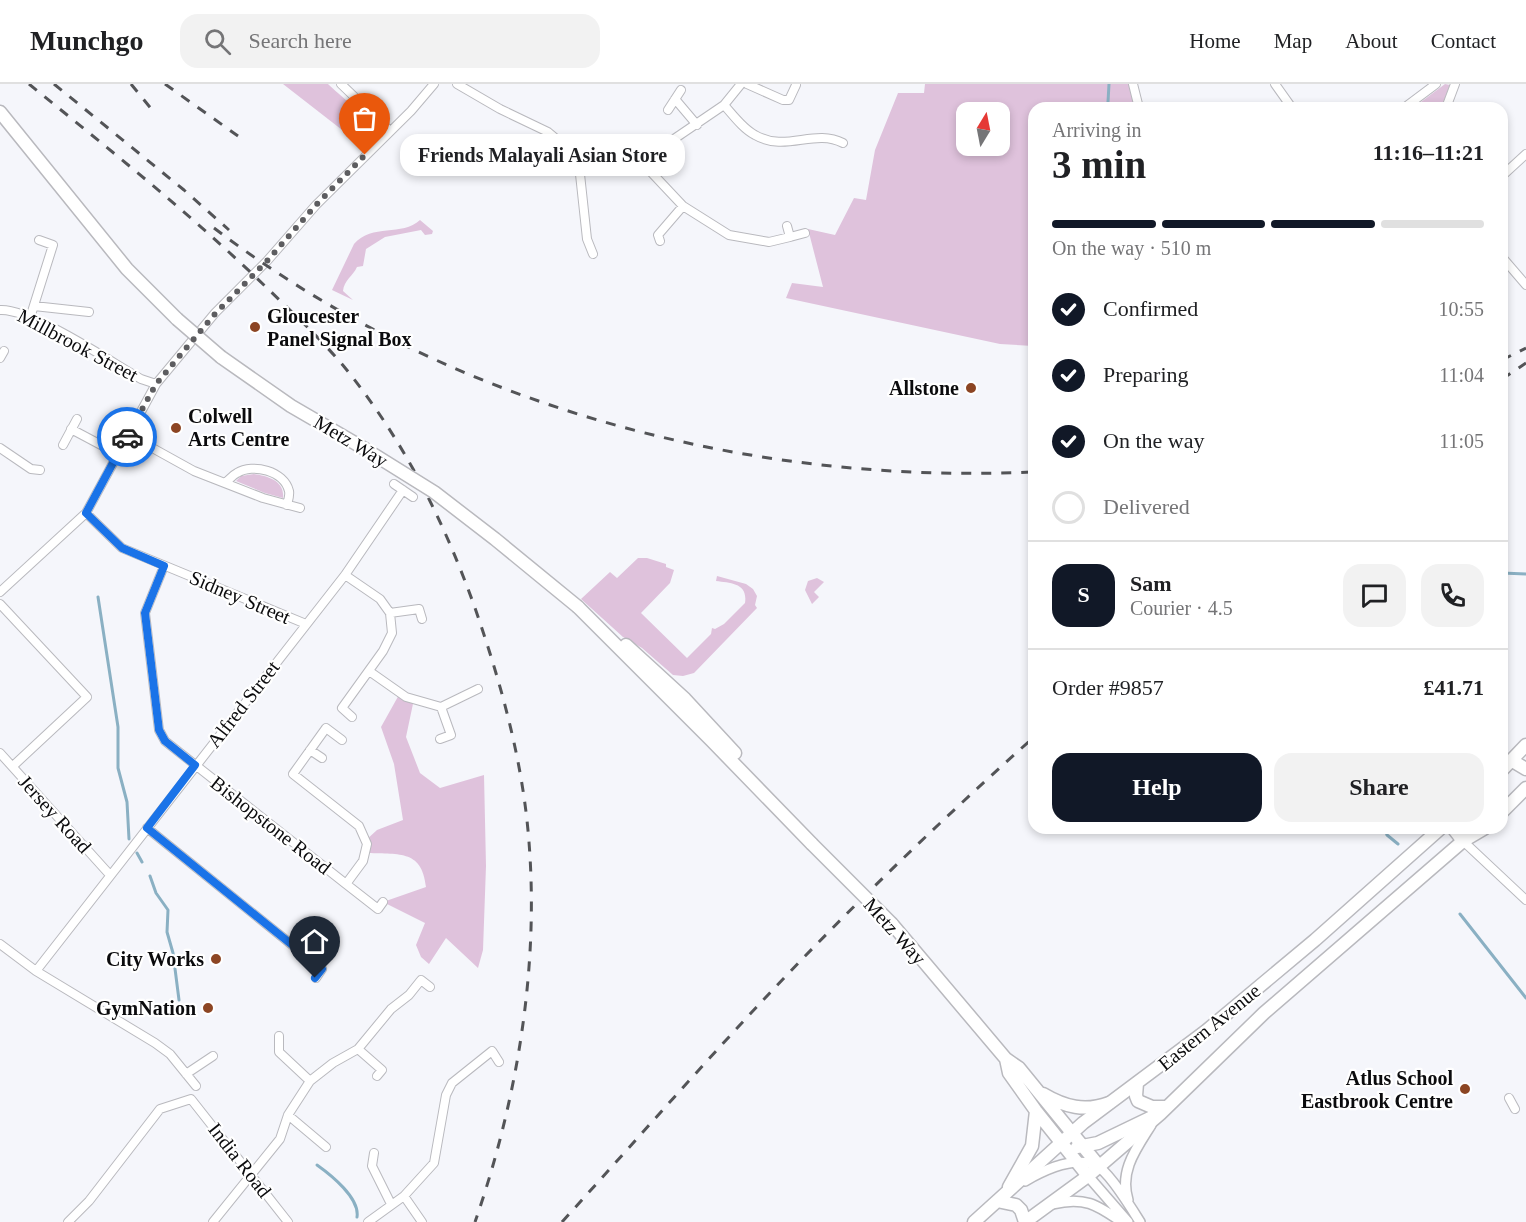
<!DOCTYPE html>
<html lang="en">
<head>
<meta charset="utf-8">
<style>
  :root { --surface:#fff; --page:#f2f2f2; --text:#202124; --muted:#757577; --line:#e0e0e0; --accent:#111827 }
  body { margin:0; font-family:Georgia,serif; background:var(--page); color:var(--text); height:100vh; display:flex; flex-direction:column; font-size:22px; white-space:nowrap }
  * { box-sizing:border-box; margin:0 }
  p { font-size:20px; color:var(--muted) }
  .icon { flex:none; width:33px; height:33px; fill:none; stroke:currentColor; stroke-width:2; stroke-linecap:round; stroke-linejoin:round }
  .map { position:relative; flex:1; overflow:hidden }
  .drawer { position:absolute; left:1028px; top:18px; width:480px; height:732px; display:flex; flex-direction:column; background:var(--surface); border-radius:18px; box-shadow:0 3px 9px #0003 }
  .drawer>* { flex:none }
  .needle { width:39px; rotate:10deg }
  .buttons { position:absolute; left:956px; top:18px; display:grid; gap:12px }
  .buttons a { display:grid; place-items:center; width:54px; height:54px; border-radius:12px; background:var(--surface); box-shadow:0 3px 9px #0003; font-size:30px }
  .pin { position:absolute; display:grid; place-items:center; width:51px; height:51px; color:#fff; margin:-62px -26px; border-radius:50% 50% 50% 0; rotate:-45deg; box-shadow:0 0 6px #0007 }
  .pin .icon { rotate:45deg }
  .courier { position:absolute; display:grid; place-items:center; width:60px; height:60px; margin:-30px; border:4px solid #1a73e8; border-radius:50%; background:#fff; color:#222; box-shadow:0 2px 8px #0007 }
  .bubble { position:absolute; height:42px; border-radius:18px; background:var(--surface); box-shadow:0 3px 9px #0003; font-size:20px; font-weight:700; line-height:42px; text-align:center }
  .head em { font-style:normal; font-weight:700 }
  .head div { display:flex; flex-direction:column-reverse }
  .head { display:flex; align-items:center; justify-content:space-between; height:102px; padding:0 24px }
  h1 { font-size:39px; font-weight:700; line-height:45px }
  .bar { display:grid; grid-template-columns:repeat(4,1fr); gap:9px 6px; align-content:center; height:72px; padding:0 24px }
  .bar i { height:8px; border-radius:4px; background:var(--line) }
  .bar .selected { background:var(--accent) }
  .bar p { grid-column:span 4 }
  .line { display:flex; align-items:center; gap:15px; padding:0 24px; border-top:2px solid var(--line) }
  .line div { flex:1 }
  .round { display:grid; place-items:center; flex:none; width:63px; height:63px; border-radius:18px; background:var(--page) }
  ol { padding:0 24px; list-style:none }
  li { display:flex; align-items:center; gap:18px; height:66px }
  li p { margin-inline-start:auto }
  li .icon { padding:6px; border-radius:50%; background:var(--accent); color:#fff; stroke-width:4 }
  li:last-child { color:var(--muted) }
  li i { width:33px; height:33px; border:3px solid var(--line); border-radius:50% }
  .primary-button { display:flex; gap:12px; margin-top:auto; padding:12px 24px }
  .primary-button a { flex:1; height:69px; border-radius:18px; background:var(--accent); color:#fff; font-size:24px; font-weight:700; line-height:69px; text-align:center }
  .primary-button a+a { background:var(--page); color:var(--text) }
  header { display:flex; align-items:center; gap:36px; box-sizing:border-box; height:84px; padding:0 30px; background:var(--surface); border-bottom:2px solid var(--line) }
  header strong { font-size:28px }
  nav { display:flex; gap:33px; margin-inline-start:auto; font-size:21px }
  .search { width:420px; height:54px; background:var(--page); display:flex; align-items:center; gap:15px; box-sizing:border-box; padding:0 21px; border-radius:18px; color:var(--muted); font-size:22px }
  .map>svg:first-child { display:block }
</style>
</head>
<body>
<header>
<strong>Munchgo</strong>
<div class="search"><svg class="icon" aria-label="search" viewBox="0 0 24 24"><circle cx="10" cy="10" r="6"/><path d="M15 15l6 6"/></svg>Search here</div>
<nav><a>Home</a><a>Map</a><a>About</a><a>Contact</a></nav>
</header>
<div class="map">
<svg width="1526" height="1138" viewBox="0 0 1526 1138">
  <rect width="100%" height="100%" fill="#f5f6fb"/>
  <path fill="#dfc2dc" fill-rule="evenodd" d="M283,0H328C338,10 373,36 371,50C370,55 367,59 364,63Z
    M925,0H1133L1139,24H1034L1033,262L1000,260L786,214L792,199L823,203L808,145L835,151L854,114L866,116L875,66L898,9H924ZM966,28H999V62H966Z
    M1445,0L1450,1L1441,24H1413Z
    M420,136L433,147L432,150L425,151L421,146L385,153L366,165L363,182L357,183C353,192 344,196 343,207L353,216L332,206L354,160C372,139 402,153 420,136Z
    M254,390C268,392 285,397 283,414L265,409L236,397L241,392Z
    M638,474H647L666,480V483L674,486L670,499L641,529L687,574L711,550L712,544L715,545L724,540L745,519C748,499 731,499 716,497L717,492L746,500L753,505L757,512L755,521L757,524L694,589L683,592L673,591L642,564L623,553L581,515L610,488L617,494Z
    M817,494L824,498L814,508L819,513L812,520L805,506L808,497Z
    M400,609L414,615L406,653L420,689L440,704L484,691L486,782L483,866L478,884L446,854L429,880L421,873L416,861L425,839L383,818L426,803C422,764 397,771 365,769V757L377,746L403,736L394,680L381,643Z"/>
  <g fill="none" stroke-linecap="round" stroke-linejoin="round">
    <path stroke="#8ab0c3" stroke-width="3" d="M1106,24L1108,18L1109,0
      M1502,489L1526,490
      M98,513L118,643V684L127,718L129,755
      M1385,744L1387,751L1398,760
      M137,769L142,778
      M150,792L156,809L168,826L167,848L173,869L179,916
      M1460,830L1526,914
      M317,1081C331,1091 360,1114 357,1133"/>
    <g stroke="#b9b9be" stroke-width="10">
      <path id="minor" d="M341,0L390,47
        M457,0L500,25L548,48L566,63L579,81L587,155L593,170
        M747,0L783,16H789L796,1
        M1133,0L1139,24
        M1275,0L1292,24
        M675,15L697,41
        M724,21C733,31 743,45 755,51C786,69 814,44 843,59
        M1404,24L1436,0
        M1446,24L1455,0
        M668,26L681,6
        M645,65L651,88L683,122L729,151L769,158L790,153L787,142
        M579,81L608,71L645,65L674,55L724,21L741,0
        M1502,92L1526,70
        M790,153L805,149
        M660,157L658,151L683,122
        M1502,173L1526,201
        M34,222L89,228
        M0,226C31,224 111,278 141,295L156,300
        M30,234L53,161L39,156
        M0,274L4,267
        M71,345L118,370
        M129,351L194,387L263,414L300,424
        M63,361L77,335
        M0,364L31,385L40,386
        M226,398C230,395 233,391 237,389C253,379 284,387 289,407C290,411 288,417 287,421
        M394,400L413,413
        M86,429L122,464L306,540
        M164,482L145,529L159,646L165,657L346,800
        M345,491L380,515L390,529L392,549L383,567L342,624L352,633
        M0,508L86,429L156,300L215,229L267,177L316,121L411,27L434,0
        M0,520L87,613L13,682
        M390,529L419,525L422,535
        M369,587L406,613L441,623L478,605
        M440,655L451,651L441,623
        M342,656L326,644L293,690L359,742L367,760L363,777L346,800L378,825L383,818
        M310,666L322,674
        M0,669L110,791
        M147,744L322,885L316,894
        M1463,757L1526,816
        M0,860L36,887L155,959L170,970L196,1002
        M36,887L345,491L403,406
        M279,952V968L310,997
        M358,965L382,986L377,992
        M186,990L213,972
        M1509,1014L1515,1025
        M288,1031L326,1063
        M374,1069L372,1082L391,1120
        M404,1112L422,1138
        M68,1138L89,1117L160,1025L191,1015L288,1138
        M213,1138L280,1055L288,1031L310,997L333,979L358,965L391,925L409,911L421,896L430,903
        M368,1138L404,1112L434,1079L446,1011L452,999L492,967L499,978"/>
    </g>
    <g stroke="#b9b9be" stroke-width="12">
      <path id="tertiary" d="M1088,1092L1128,1138
        M1025,1097C1044,1086 1075,1071 1097,1082C1109,1088 1132,1125 1140,1138
        M1128,1116C1119,1087 1136,1065 1151,1041
        M1053,1120C1084,1112 1097,1121 1122,1138"/>
    </g>
    <g stroke="#b9b9be" stroke-width="15">
      <path id="primary" d="M0,28L127,185L177,235
        M221,273L291,322L365,365
        M578,523L712,657L812,760
        M626,561L685,615L735,669
        M892,840L1006,975L1019,984L1099,1082
        M1006,975L1009,989L1036,1027L1088,1092
        M1043,1010C1065,1023 1085,1028 1109,1019
        M1077,1063L1098,1059L1152,1033
        M1009,1103L1032,1062L1036,1027"/>
    </g>
    <g stroke="#b9b9be" stroke-width="15">
      <path id="trunk" d="M1511,676L1526,685
        M1502,686L1526,661
        M1502,728L1526,704
        M1453,744L1463,757
        M1137,999L1136,1012L1138,1017L1152,1023H1167
        M997,1117L1016,1121L1021,1126L1025,1138L1088,1092L1160,1030L1264,929L1463,757L1485,744
        M974,1138L1083,1039L1206,947L1315,856L1441,744"/>
    </g>
    <use href="#minor" stroke="#fff" stroke-width="8"/>
    <use href="#tertiary" stroke="#fff" stroke-width="9"/>
    <use href="#primary" stroke="#fff" stroke-width="12"/>
    <use href="#trunk" stroke="#fff" stroke-width="12"/>
    <path stroke="#535457" stroke-width="3" stroke-dasharray="10 10" stroke-linecap="butt" d="M29,0C110,66 192,131 267,204C294,230 322,256 346,285C404,357 444,437 475,524C501,599 523,678 529,758C539,885 517,1017 475,1138
      M54,0L184,106L229,146
      M131,0L153,27
      M165,0L238,52
      M214,144C447,321 742,401 1034,388
      M1502,276L1526,264
      M1502,295L1526,279
      M562,1138C621,1073 679,1007 739,942C832,841 931,745 1034,653"/>
    <g stroke="#b9b9be" stroke-width="15" stroke-linecap="butt">
      <path id="primary-bridge" d="M177,235L221,273
        M365,365L434,408L495,455L578,523
        M812,760L892,840"/>
    </g>
    <use href="#primary-bridge" stroke="#fff" stroke-width="12"/>
  </g>
  <g fill="none" stroke-linecap="round" stroke-linejoin="round">
    <path stroke="#5d5d60" stroke-width="6" stroke-dasharray="0 10.8" d="M127,353L156,300L215,230L267,177L316,121L365,71"/>
    <path stroke="#1a73e8" stroke-width="8" d="M127,353L86,429L122,464L164,482L145,529L159,646L165,657L195,681L147,744L322,885L315,894"/>
  </g>
  <g fill="#8c4523" stroke="#fff" stroke-width="2">
    <circle cx="255" cy="243" r="6"/>
    <circle cx="971" cy="304" r="6"/>
    <circle cx="176" cy="344" r="6"/>
    <circle cx="216" cy="875" r="6"/>
    <circle cx="208" cy="924" r="6"/>
    <circle cx="1465" cy="1005" r="6"/>
  </g>
  <g text-anchor="middle" dominant-baseline="central" stroke-width="4.5" stroke-linejoin="round" paint-order="stroke">
    <g font-size="20" font-weight="bold" fill="#0b0b0d" stroke="#fff" text-anchor="end">
      <text x="267" y="232" text-anchor="start">Gloucester<tspan x="267" dy="23">Panel Signal Box</tspan></text>
      <text x="959" y="304">Allstone</text>
      <text x="188" y="332" text-anchor="start">Colwell<tspan x="188" dy="23">Arts Centre</tspan></text>
      <text x="204" y="875">City Works</text>
      <text x="196" y="924">GymNation</text>
      <text x="1453" y="994">Atlus School<tspan x="1453" dy="23">Eastbrook Centre</tspan></text>
    </g>
    <g font-size="20" fill="#0b0b0d" stroke="#fff">
      <text transform="translate(78 261) rotate(28)">Millbrook Street</text>
      <text transform="translate(351 357) rotate(31)">Metz Way</text>
      <text transform="translate(240 513) rotate(23)">Sidney Street</text>
      <text transform="translate(243 620) rotate(-52)">Alfred Street</text>
      <text transform="translate(55 730) rotate(48)">Jersey Road</text>
      <text transform="translate(271 741) rotate(38)">Bishopstone Road</text>
      <text transform="translate(895 847) rotate(48)">Metz Way</text>
      <text transform="translate(1209 943) rotate(-39)">Eastern Avenue</text>
      <text transform="translate(240 1076) rotate(52)">India Road</text>
    </g>
  </g>
</svg>
<div class="buttons">
<a><svg class="needle" viewBox="-14 -14 28 28"><path d="M0-13l5 13h-10z" fill="#e53935"/><path d="M0 13l5-13h-10z" fill="#757577"/></svg></a>
</div>
<div class="pin" style="left:365px;top:71px;background:#ea580c"><svg class="icon" aria-label="bag" viewBox="0 0 24 24"><path d="M5 8h14l-1 12H6zM9 8a3 3 0 0 1 6 0"/></svg></div>
<div class="pin" style="left:315px;top:894px;background:#1f2937"><svg class="icon" aria-label="home" viewBox="0 0 24 24"><path d="M3 11l9-7 9 7M6 9v11h12V9"/></svg></div>
<div class="courier" style="left:127px;top:353px"><svg class="icon" aria-label="car" viewBox="0 0 24 24"><path d="M5 17H2v-5l4-1 3-4h7l3 4 3 1v5h-3M9 17h6M6 11h13"/><circle cx="7" cy="17" r="2"/><circle cx="17" cy="17" r="2"/></svg></div>
<div class="bubble" style="left:400px;top:50px;width:285px">Friends Malayali Asian Store</div>
<section class="drawer">
<div class="head"><div><h1>3 min</h1><p>Arriving in</p></div><em>11:16–11:21</em></div>
<div class="bar"><i class="selected"></i><i class="selected"></i><i class="selected"></i><i></i><p>On the way · 510 m</p></div>
<ol>
<li><svg class="icon" aria-label="check" viewBox="0 0 24 24"><path d="M5 12l5 5 9-10"/></svg>Confirmed<p>10:55</p></li>
<li><svg class="icon" aria-label="check" viewBox="0 0 24 24"><path d="M5 12l5 5 9-10"/></svg>Preparing<p>11:04</p></li>
<li><svg class="icon" aria-label="check" viewBox="0 0 24 24"><path d="M5 12l5 5 9-10"/></svg>On the way<p>11:05</p></li>
<li><i></i>Delivered</li>
</ol>
<div class="line" style="height:108px"><b class="round" style="background:var(--accent);color:#fff">S</b><div><b>Sam</b><p>Courier · 4.5</p></div><a class="round"><svg class="icon" aria-label="chat" viewBox="0 0 24 24"><path d="M4 5h16v11H9l-5 4z"/></svg></a><a class="round"><svg class="icon" aria-label="phone" viewBox="0 0 24 24"><path d="M5 4h4l2 5-3 2q2 4 5 5l2-3 5 2v4C11 20 4 13 5 4z"/></svg></a></div>
<div class="line" style="height:78px"><div>Order #9857</div><b>£41.71</b></div>
<div class="primary-button"><a>Help</a><a>Share</a></div>
</section>
</div>
</body>
</html>
